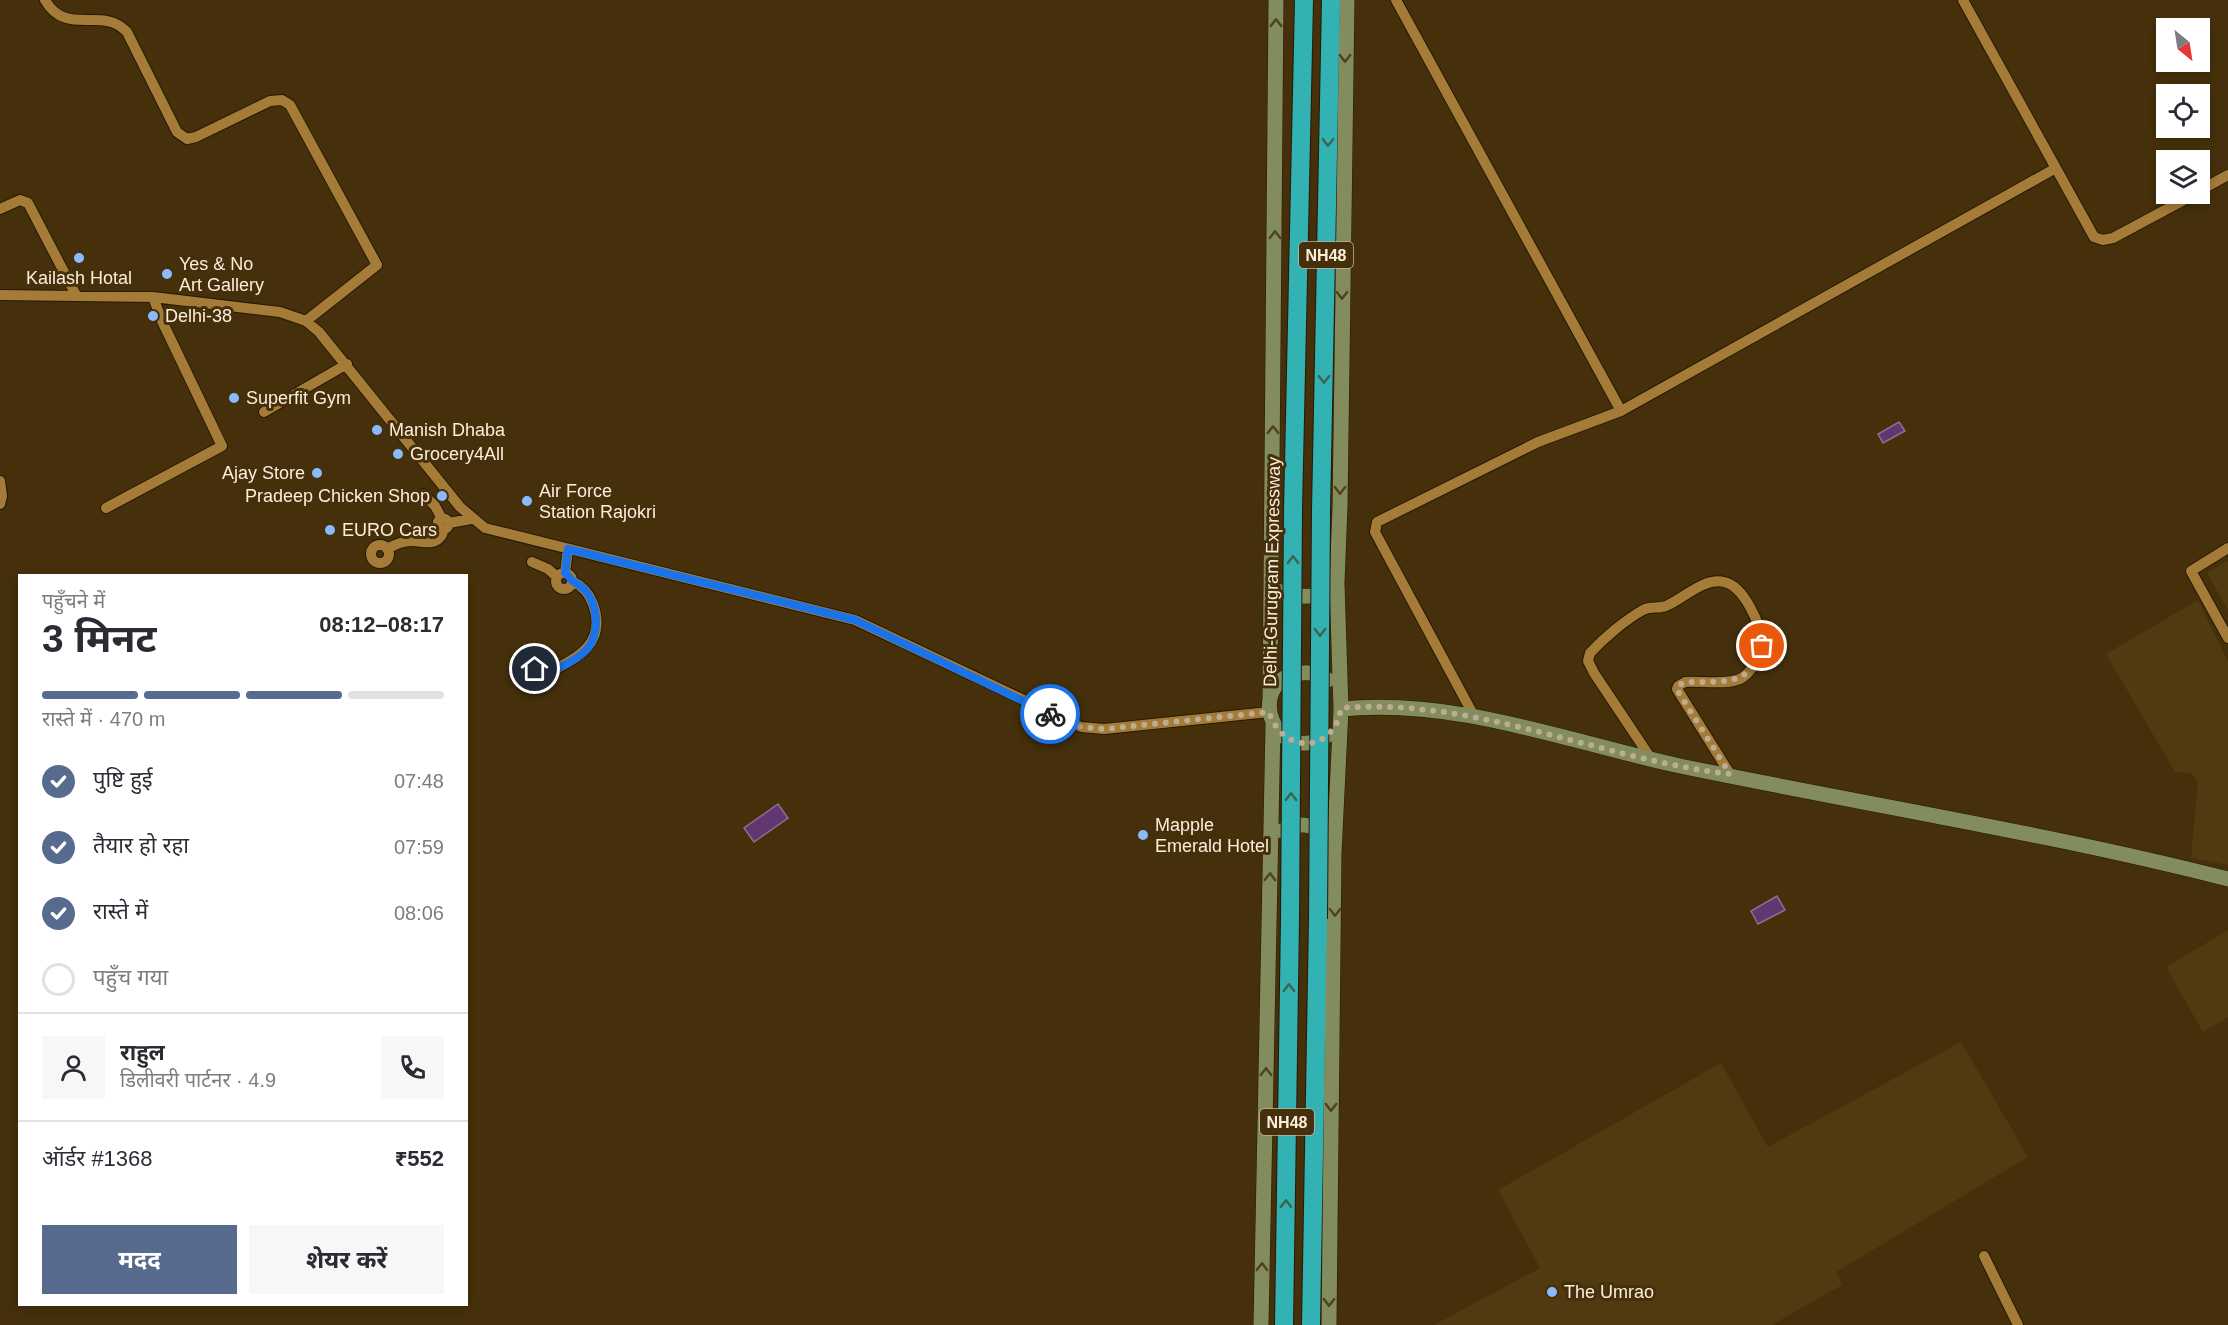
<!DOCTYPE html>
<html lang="hi">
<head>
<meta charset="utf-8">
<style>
  :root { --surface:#fff; --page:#f7f7f7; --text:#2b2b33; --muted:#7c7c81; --line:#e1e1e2; --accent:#566b8d }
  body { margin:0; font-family:Arial,"Noto Sans Devanagari",sans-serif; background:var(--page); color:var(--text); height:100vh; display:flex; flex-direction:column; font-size:22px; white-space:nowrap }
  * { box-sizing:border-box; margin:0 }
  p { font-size:20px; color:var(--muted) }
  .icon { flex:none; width:33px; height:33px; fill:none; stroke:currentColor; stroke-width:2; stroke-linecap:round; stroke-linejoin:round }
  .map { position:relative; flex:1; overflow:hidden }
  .side { position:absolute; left:18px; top:574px; width:450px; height:732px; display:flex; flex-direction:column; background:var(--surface); border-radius:0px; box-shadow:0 3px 9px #0003 }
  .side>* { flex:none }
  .needle { width:39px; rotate:150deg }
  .controls { position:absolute; left:2156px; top:18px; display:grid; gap:12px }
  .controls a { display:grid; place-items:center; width:54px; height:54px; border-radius:0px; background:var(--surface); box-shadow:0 3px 9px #0003; font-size:30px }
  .pin { position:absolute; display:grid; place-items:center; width:51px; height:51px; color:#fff; margin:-26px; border:3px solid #fff; border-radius:50%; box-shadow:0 2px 6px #0007 }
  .courier { position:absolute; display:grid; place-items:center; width:60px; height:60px; margin:-30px; border:4px solid #1a73e8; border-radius:50%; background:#fff; color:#222; box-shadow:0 2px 8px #0007 }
  .overview em { font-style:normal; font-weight:700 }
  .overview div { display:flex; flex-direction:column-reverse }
  .overview { display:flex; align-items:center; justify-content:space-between; height:102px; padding:0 24px }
  h1 { font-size:39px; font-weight:700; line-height:45px }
  .bar { display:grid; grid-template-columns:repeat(4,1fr); gap:9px 6px; align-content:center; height:72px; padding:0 24px }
  .bar i { height:8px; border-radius:4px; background:var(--line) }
  .bar .current { background:var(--accent) }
  .bar p { grid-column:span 4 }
  .line { display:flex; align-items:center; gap:15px; padding:0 24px; border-top:2px solid var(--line) }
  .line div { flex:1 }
  .round { display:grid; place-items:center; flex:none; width:63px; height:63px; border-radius:0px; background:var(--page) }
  ol { padding:0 24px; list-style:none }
  li { display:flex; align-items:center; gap:18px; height:66px }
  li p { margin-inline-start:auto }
  li .icon { padding:6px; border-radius:50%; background:var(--accent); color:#fff; stroke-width:4 }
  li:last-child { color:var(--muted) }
  li i { width:33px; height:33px; border:3px solid var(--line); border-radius:50% }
  .action { display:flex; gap:12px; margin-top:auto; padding:12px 24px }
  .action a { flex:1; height:69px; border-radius:0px; background:var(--accent); color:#fff; font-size:24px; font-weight:700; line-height:69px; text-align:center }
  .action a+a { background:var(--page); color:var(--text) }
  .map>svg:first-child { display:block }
</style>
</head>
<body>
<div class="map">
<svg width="2228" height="1325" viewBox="0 0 2228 1325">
  <rect width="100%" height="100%" fill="#45300b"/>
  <path fill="#513a10" d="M2228,561V610L2207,573Z
    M2198,600L2228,661V865L2191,858L2198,781L2190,773L2175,772L2106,654Z
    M2228,930V1017L2203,1032L2166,967Z
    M1961,1042L2028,1157L1836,1272L1842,1285L1772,1325H1434L1540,1268L1498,1190L1721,1063L1768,1147Z"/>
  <path fill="#623770" stroke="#906e90" stroke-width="1.5" d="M1899,422L1905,431L1883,443L1878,434Z
    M778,804L788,818L754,842L744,828Z
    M1777,896L1785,910L1758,924L1751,911Z"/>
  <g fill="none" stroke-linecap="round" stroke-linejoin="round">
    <g stroke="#261905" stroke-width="12">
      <path id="minor" d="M45,0C67,38 102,5 127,32L177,132L187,139L196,137L270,101L282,100L290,105L377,265L306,321
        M1396,0L1621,411
        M1963,0L2094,237L2103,240L2113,238L2195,194
        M2199,191L2228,175
        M0,209L20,200L28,203L76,295
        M0,295L153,297L280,312L306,321L319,332L460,507L485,528L855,620L1081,727L1104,729L1269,712
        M264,412L347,364
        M0,481L2,496L0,504
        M423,494L435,506L442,519
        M106,508L222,446L162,321L153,297
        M437.5 524a5.5 5.5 0 1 1 11 0a5.5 5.5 0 1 1-11 0Z
        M449,523L471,519
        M371 554a9 9 0 1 1 18 0a9 9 0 1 1-18 0Z
        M2228,548L2191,571L2228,638
        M387,549C394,545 402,541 411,541C425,541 438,548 444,530
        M532,562L548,569L557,577
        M556 581a8 8 0 1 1 16 0a8 8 0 1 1-16 0Z
        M565,573L568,549
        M525 678a10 10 0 1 1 20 0a10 10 0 1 1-20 0Z
        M544,675C574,659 608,646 593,604C589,593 583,586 572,581
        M1474,716L1375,532L1377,522L1538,442L1621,411L2056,168
        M1652,760L1594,673L1588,661L1590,653C1604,638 1625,620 1643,610C1651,606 1658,609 1666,606C1683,599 1704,577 1724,582C1744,586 1762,626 1762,645C1761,657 1751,673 1740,679C1725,685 1701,681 1685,682L1678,686L1677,689L1730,774
        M1984,1256L2018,1325"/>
    </g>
    <g stroke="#261905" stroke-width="16">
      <path id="secondary" d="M1271,588C1290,598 1308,598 1329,593
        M1328,680C1318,673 1308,671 1296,674C1245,683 1274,770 1328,735
        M1270,699L1276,0
        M1341,709C1458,698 1568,742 1680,766C1863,804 2047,833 2228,879
        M1282,831C1297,822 1313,823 1325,835
        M1261,1325L1273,725
        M1329,1325L1334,854L1341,709L1337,583L1340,507L1347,0"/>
    </g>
    <g stroke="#261905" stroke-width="20">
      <path id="motorway" d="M1293,510L1304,0
        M1321,511L1331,0
        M1284,1325L1290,919
        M1311,1325L1318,919"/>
    </g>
    <use href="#minor" stroke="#a57b38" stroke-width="10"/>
    <use href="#secondary" stroke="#838c5d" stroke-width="15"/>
    <use href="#motorway" stroke="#33b2b4" stroke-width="18"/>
    <g stroke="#261905" stroke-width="20" stroke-linecap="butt">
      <path id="motorway-bridge" d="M1290,919L1293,510
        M1318,919L1321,511"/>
    </g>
    <use href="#motorway-bridge" stroke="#33b2b4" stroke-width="18"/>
  </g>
  <defs><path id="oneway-chevron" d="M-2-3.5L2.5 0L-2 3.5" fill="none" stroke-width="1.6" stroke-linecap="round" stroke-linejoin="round" transform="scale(1.5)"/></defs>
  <g stroke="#51421b">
    <use href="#oneway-chevron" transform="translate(1276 23) rotate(-90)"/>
    <use href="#oneway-chevron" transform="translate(1345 58) rotate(91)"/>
    <use href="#oneway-chevron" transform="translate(1275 235) rotate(-90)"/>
    <use href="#oneway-chevron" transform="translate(1342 295) rotate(90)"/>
    <use href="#oneway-chevron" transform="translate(1273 430) rotate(-90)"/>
    <use href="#oneway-chevron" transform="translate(1340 490) rotate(90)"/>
    <use href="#oneway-chevron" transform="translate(1270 877) rotate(-89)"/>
    <use href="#oneway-chevron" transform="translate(1335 912) rotate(90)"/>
    <use href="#oneway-chevron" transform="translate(1266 1072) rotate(-89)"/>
    <use href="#oneway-chevron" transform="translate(1331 1107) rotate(90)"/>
    <use href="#oneway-chevron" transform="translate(1262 1267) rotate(-89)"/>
    <use href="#oneway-chevron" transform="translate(1329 1302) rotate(90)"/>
  </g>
  <g stroke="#3e644f">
    <use href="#oneway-chevron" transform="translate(1328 142) rotate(91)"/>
    <use href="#oneway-chevron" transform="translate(1324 379) rotate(91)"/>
    <use href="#oneway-chevron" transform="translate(1293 560) rotate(-90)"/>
    <use href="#oneway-chevron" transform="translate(1320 632) rotate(90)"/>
    <use href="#oneway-chevron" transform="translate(1291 797) rotate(-90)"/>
    <use href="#oneway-chevron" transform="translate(1289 988) rotate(-89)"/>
    <use href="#oneway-chevron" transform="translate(1286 1204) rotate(-89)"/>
  </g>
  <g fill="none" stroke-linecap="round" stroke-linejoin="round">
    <path stroke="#bcac92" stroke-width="6" stroke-dasharray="0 10.8" d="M1050,714L1081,727L1104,729L1269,712C1283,755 1334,754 1341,708C1476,697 1598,759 1730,774L1679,693L1678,686L1685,682C1719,681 1753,688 1762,646"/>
    <path stroke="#1a73e8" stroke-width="8" d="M535,669L544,675C559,667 577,661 588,648C600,632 598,605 585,590C582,586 578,585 574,582C570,580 570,576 565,573L568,549L855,620L1050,714"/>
  </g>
  <g fill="#8bbafc" stroke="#45300b" stroke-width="2">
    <circle cx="79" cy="258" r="6"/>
    <circle cx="167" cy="274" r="6"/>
    <circle cx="153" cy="316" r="6"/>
    <circle cx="234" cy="398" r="6"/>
    <circle cx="377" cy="430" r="6"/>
    <circle cx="398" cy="454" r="6"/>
    <circle cx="317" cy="473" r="6"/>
    <circle cx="442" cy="496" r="6"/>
    <circle cx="527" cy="501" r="6"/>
    <circle cx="330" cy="530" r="6"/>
    <circle cx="1143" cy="835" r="6"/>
    <circle cx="1552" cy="1292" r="6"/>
  </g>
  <g text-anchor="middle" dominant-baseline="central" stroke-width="6" stroke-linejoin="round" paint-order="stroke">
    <g fill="#45300b" stroke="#c5b59d" stroke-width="1.5">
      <rect x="1299" y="242" width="54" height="26" rx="4.5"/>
      <rect x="1260" y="1109" width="54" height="26" rx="4.5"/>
    </g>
    <g font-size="16" font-weight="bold" fill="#fceedb">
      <text x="1326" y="255">NH48</text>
      <text x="1287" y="1122">NH48</text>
    </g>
    <g font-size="18" fill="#fceedb" stroke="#45300b" text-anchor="start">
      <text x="179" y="264">Yes &amp; No<tspan x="179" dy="21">Art Gallery</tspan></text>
      <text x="79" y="278" text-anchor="middle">Kailash Hotal</text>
      <text x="165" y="316">Delhi-38</text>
      <text x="246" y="398">Superfit Gym</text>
      <text x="389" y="430">Manish Dhaba</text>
      <text x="410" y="454">Grocery4All</text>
      <text x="305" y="473" text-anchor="end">Ajay Store</text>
      <text x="539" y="491">Air Force<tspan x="539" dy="21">Station Rajokri</tspan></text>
      <text x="430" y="496" text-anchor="end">Pradeep Chicken Shop</text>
      <text x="342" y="530">EURO Cars</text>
      <text x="1155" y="825">Mapple<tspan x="1155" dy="21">Emerald Hotel</tspan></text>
      <text x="1564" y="1292">The Umrao</text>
    </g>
    <g font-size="18" fill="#fceedb" stroke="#45300b">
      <text transform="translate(1272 572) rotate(-89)">Delhi-Gurugram Expressway</text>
    </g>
  </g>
</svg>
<div class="controls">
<a><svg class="needle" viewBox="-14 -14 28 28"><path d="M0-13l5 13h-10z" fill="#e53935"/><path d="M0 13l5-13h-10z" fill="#7c7c81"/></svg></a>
<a><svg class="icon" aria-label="locate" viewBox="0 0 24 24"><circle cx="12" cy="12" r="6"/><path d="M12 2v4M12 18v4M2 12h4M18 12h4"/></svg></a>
<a><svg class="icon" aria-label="layers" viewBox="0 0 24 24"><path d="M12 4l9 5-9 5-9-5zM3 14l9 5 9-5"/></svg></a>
</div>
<div class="pin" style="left:1762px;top:646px;background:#ea580c"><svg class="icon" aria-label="bag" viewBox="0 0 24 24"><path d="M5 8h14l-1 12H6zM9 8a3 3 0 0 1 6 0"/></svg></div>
<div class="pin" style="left:535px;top:669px;background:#1f2937"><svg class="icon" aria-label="home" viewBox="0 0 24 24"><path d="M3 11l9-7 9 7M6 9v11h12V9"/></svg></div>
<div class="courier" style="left:1050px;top:714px"><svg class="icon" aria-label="bike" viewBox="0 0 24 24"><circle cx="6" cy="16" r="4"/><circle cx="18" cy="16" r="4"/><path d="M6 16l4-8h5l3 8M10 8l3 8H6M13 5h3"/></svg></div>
<section class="side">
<div class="overview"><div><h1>3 मिनट</h1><p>पहुँचने में</p></div><em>08:12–08:17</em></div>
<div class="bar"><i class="current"></i><i class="current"></i><i class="current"></i><i></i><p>रास्ते में · 470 m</p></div>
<ol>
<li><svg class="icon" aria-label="check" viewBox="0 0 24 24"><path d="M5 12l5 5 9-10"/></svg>पुष्टि हुई<p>07:48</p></li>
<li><svg class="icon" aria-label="check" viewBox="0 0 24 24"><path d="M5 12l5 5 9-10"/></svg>तैयार हो रहा<p>07:59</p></li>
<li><svg class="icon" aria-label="check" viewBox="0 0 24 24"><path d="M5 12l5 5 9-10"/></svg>रास्ते में<p>08:06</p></li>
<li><i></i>पहुँच गया</li>
</ol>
<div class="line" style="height:108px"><a class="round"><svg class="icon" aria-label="person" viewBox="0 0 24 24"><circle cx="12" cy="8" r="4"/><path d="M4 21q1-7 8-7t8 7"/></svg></a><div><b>राहुल</b><p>डिलीवरी पार्टनर · 4.9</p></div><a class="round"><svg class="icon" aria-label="phone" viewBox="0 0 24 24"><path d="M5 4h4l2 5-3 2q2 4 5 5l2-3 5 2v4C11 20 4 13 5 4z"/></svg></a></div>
<div class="line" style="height:78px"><div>ऑर्डर #1368</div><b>₹552</b></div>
<div class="action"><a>मदद</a><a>शेयर करें</a></div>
</section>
</div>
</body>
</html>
